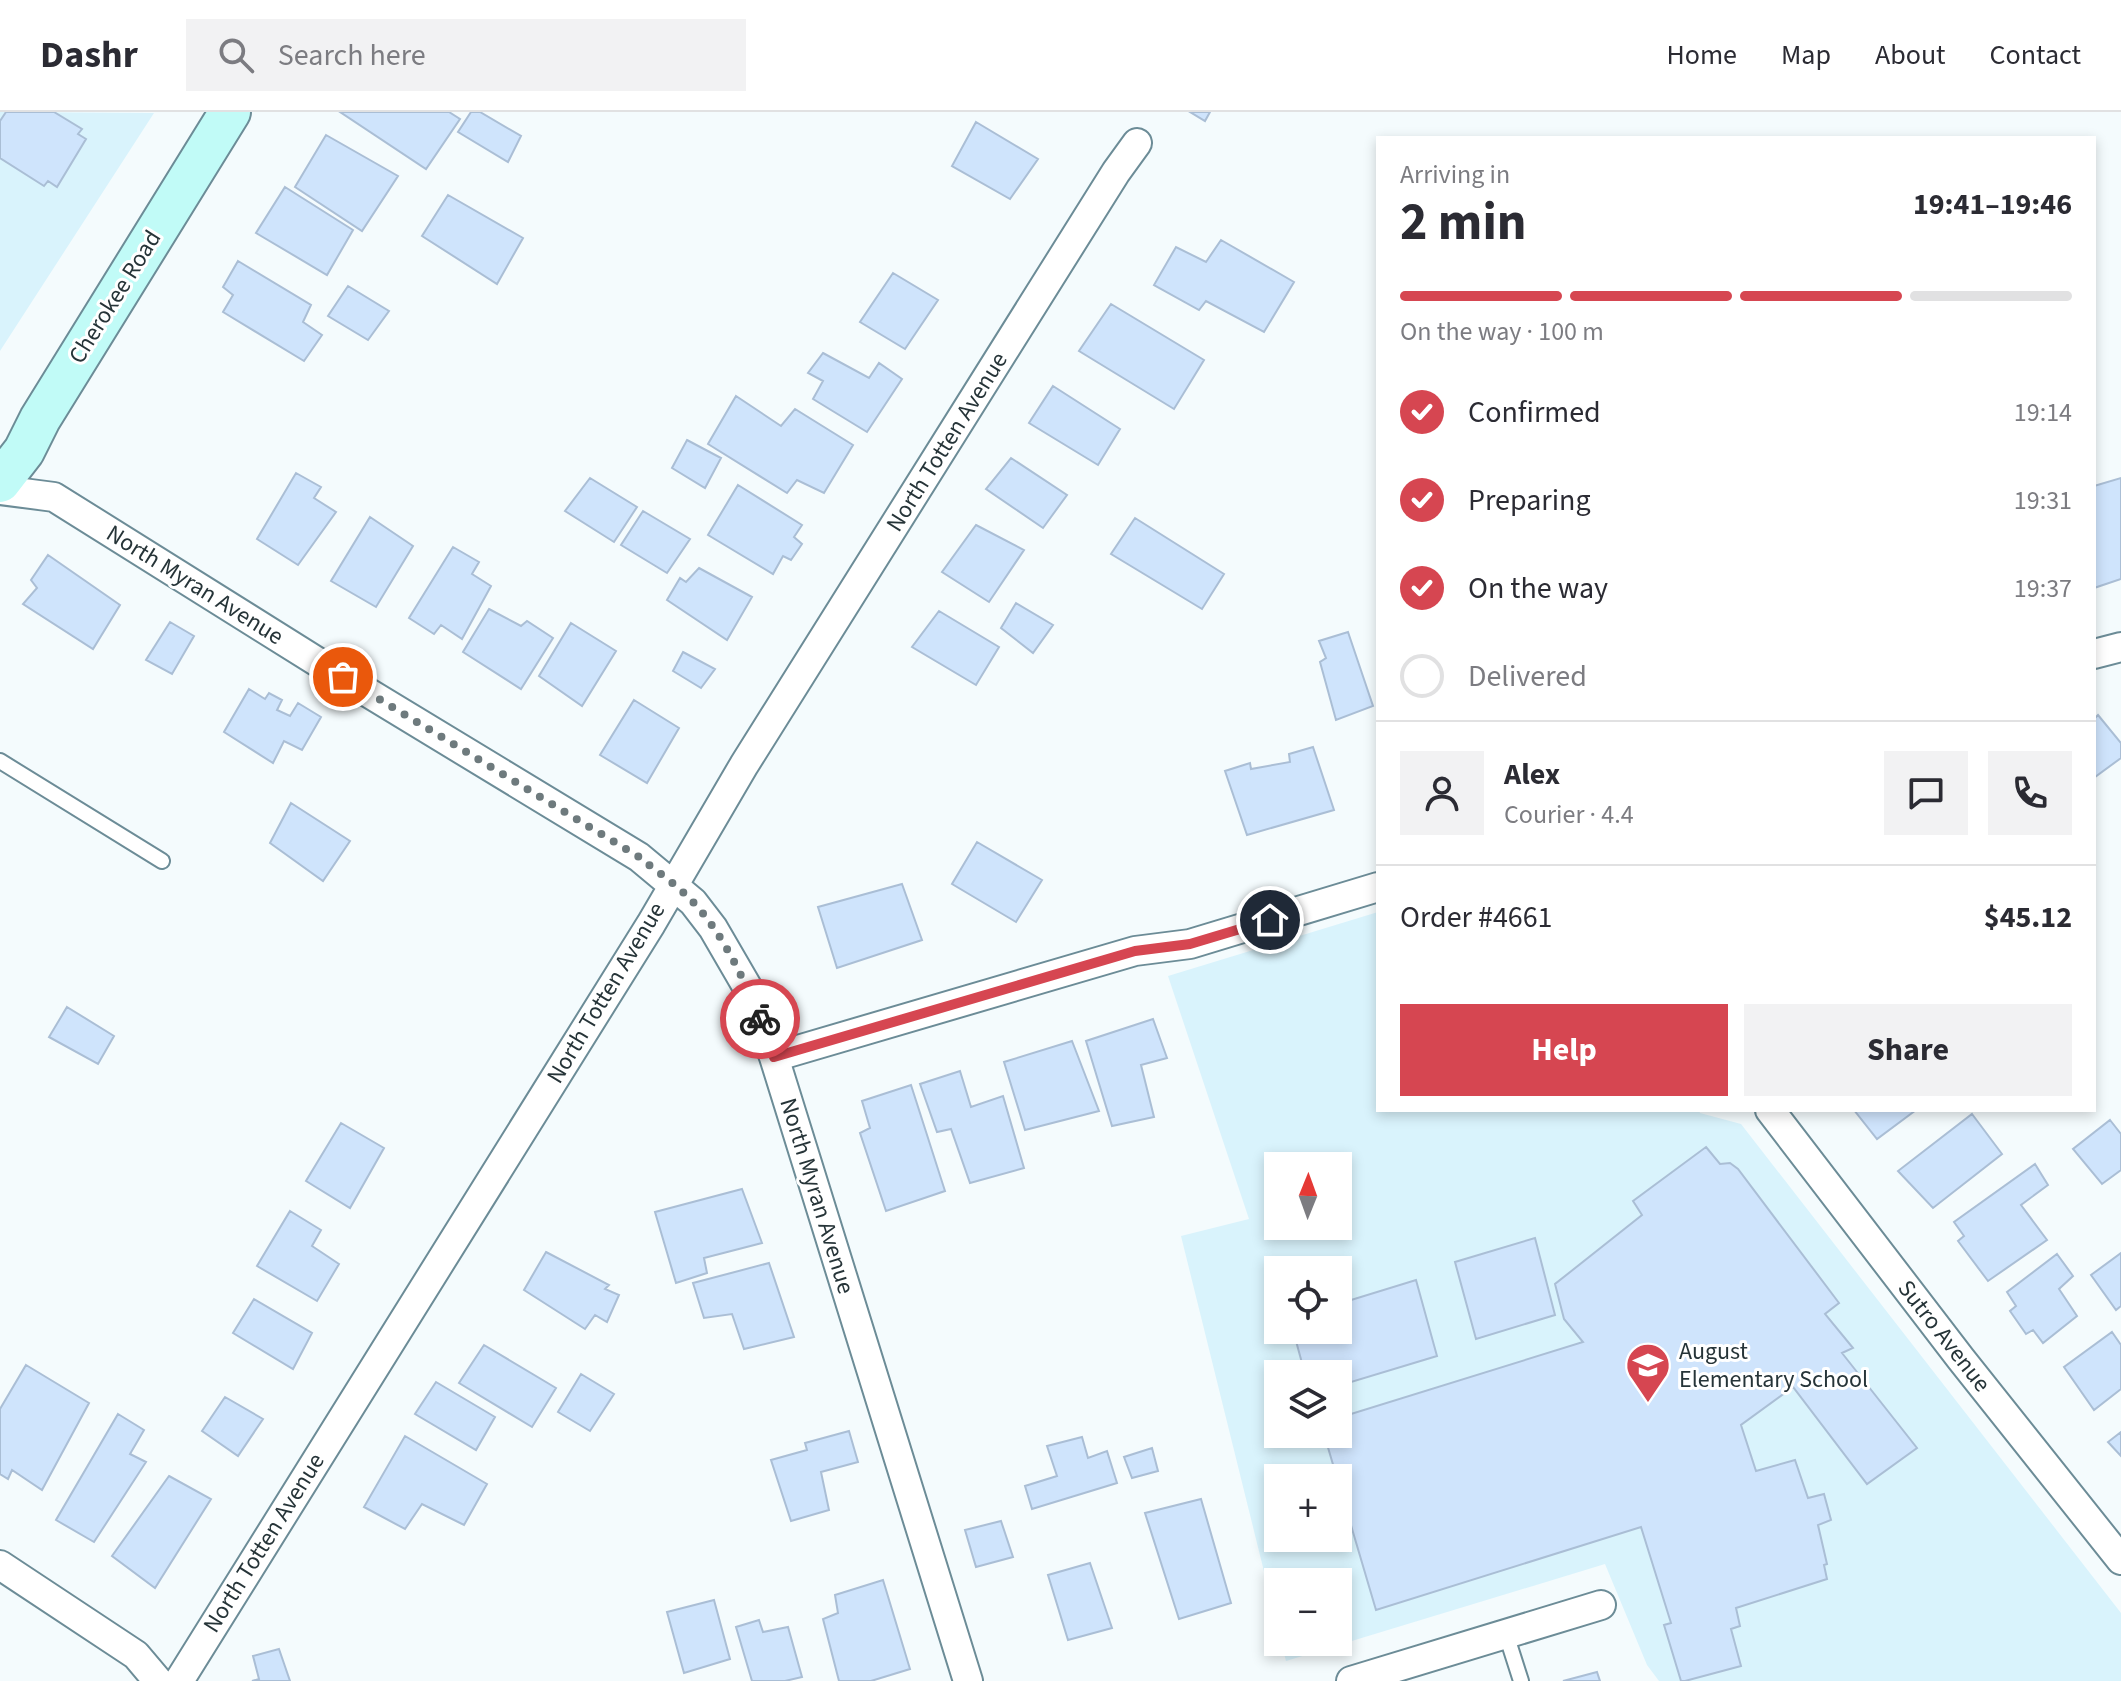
<!DOCTYPE html>
<html lang="en">
<head>
<meta charset="utf-8">
<style>
  :root { --surface:#fff; --page:#f2f2f3; --text:#2b2b33; --muted:#7c7c81; --line:#e1e1e2; --accent:#d64651 }
  body { margin:0; font-family:"Source Sans 3",sans-serif; background:var(--page); color:var(--text); height:100vh; display:flex; flex-direction:column; font-size:30px; white-space:nowrap }
  * { box-sizing:border-box; margin:0 }
  p { font-size:26px; color:var(--muted) }
  .icon { flex:none; width:44px; height:44px; fill:none; stroke:currentColor; stroke-width:2; stroke-linecap:round; stroke-linejoin:round }
  .map { position:relative; flex:1; overflow:hidden }
  .details { position:absolute; left:1376px; top:24px; width:720px; height:976px; display:flex; flex-direction:column; background:var(--surface); border-radius:0px; box-shadow:0 4px 12px #0003 }
  .details>* { flex:none }
  .needle { width:52px; rotate:1deg }
  .controls { position:absolute; left:1264px; top:1040px; display:grid; gap:16px }
  .controls a { display:grid; place-items:center; width:88px; height:88px; border-radius:0px; background:var(--surface); box-shadow:0 4px 12px #0003; font-size:40px }
  .pin { position:absolute; display:grid; place-items:center; width:68px; height:68px; color:#fff; margin:-34px; border:4px solid #fff; border-radius:50%; box-shadow:0 2px 8px #0007 }
  .courier { position:absolute; display:grid; place-items:center; width:80px; height:80px; margin:-40px; border:6px solid #d64651; border-radius:50%; background:#fff; color:#222; box-shadow:0 2px 10px #0007 }
  .summary em { font-style:normal; font-weight:700 }
  .summary div { display:flex; flex-direction:column-reverse }
  .summary { display:flex; align-items:center; justify-content:space-between; height:136px; padding:0 24px }
  h1 { font-size:52px; font-weight:700; line-height:60px }
  .bar { display:grid; grid-template-columns:repeat(4,1fr); gap:12px 8px; align-content:center; height:96px; padding:0 24px }
  .bar i { height:10px; border-radius:6px; background:var(--line) }
  .bar .current { background:var(--accent) }
  .bar p { grid-column:span 4 }
  .line { display:flex; align-items:center; gap:20px; padding:0 24px; border-top:2px solid var(--line) }
  .line div { flex:1 }
  .round { display:grid; place-items:center; flex:none; width:84px; height:84px; border-radius:0px; background:var(--page) }
  ol { padding:0 24px; list-style:none }
  li { display:flex; align-items:center; gap:24px; height:88px }
  li p { margin-inline-start:auto }
  li .icon { padding:8px; border-radius:50%; background:var(--accent); color:#fff; stroke-width:4 }
  li:last-child { color:var(--muted) }
  li i { width:44px; height:44px; border:4px solid var(--line); border-radius:50% }
  .cta { display:flex; gap:16px; margin-top:auto; padding:16px 24px }
  .cta a { flex:1; height:92px; border-radius:0px; background:var(--accent); color:#fff; font-size:32px; font-weight:700; line-height:92px; text-align:center }
  .cta a+a { background:var(--page); color:var(--text) }
  header { display:flex; align-items:center; gap:48px; box-sizing:border-box; height:112px; padding:0 40px; background:var(--surface); border-bottom:2px solid var(--line) }
  header strong { font-size:38px }
  nav { display:flex; gap:44px; margin-inline-start:auto; font-size:28px }
  .search { width:560px; height:72px; background:var(--page); display:flex; align-items:center; gap:20px; box-sizing:border-box; padding:0 28px; border-radius:0px; color:var(--muted); font-size:30px }
  .map>svg:first-child { display:block }
</style>
</head>
<body>
<header>
<strong>Dashr</strong>
<div class="search"><svg class="icon" aria-label="search" viewBox="0 0 24 24"><circle cx="10" cy="10" r="6"/><path d="M15 15l6 6"/></svg>Search here</div>
<nav><a>Home</a><a>Map</a><a>About</a><a>Contact</a></nav>
</header>
<div class="map">
<svg width="2121" height="1569" viewBox="0 0 2121 1569">
  <rect width="100%" height="100%" fill="#f4fbfd"/>
  <path fill="#d9f3fc" fill-rule="evenodd" d="M0,0L154,1L0,239Z
    M1378,800V998H1699L1700,1001L1741,1012L2121,1501V1569H1659L1647,1553L1605,1452L1286,1549L1281,1530H1338V1470H1278V1516L1181,1124L1249,1107L1168,864ZM1278,1054H1338V1114H1278ZM1278,1158H1338V1218H1278ZM1278,1262H1338V1322H1278ZM1278,1366H1338V1426H1278Z"/>
  <path fill="#cfe4fc" stroke="#aabed5" stroke-width="2" d="M6,0H54L82,17L78,22L86,27L57,75L48,69L44,74L0,46V9Z
    M340,0H449L460,7L426,57Z
    M471,0H480L521,24L508,50L458,20Z
    M1190,0H1210L1205,9Z
    M976,10L1038,47L1010,87L952,54Z
    M326,23L398,64L362,119L295,75Z
    M285,75L353,118L327,163L256,121Z
    M448,83L523,126L497,172L422,124Z
    M1221,128L1294,170L1264,220L1206,189L1199,198L1154,173L1176,135L1206,150Z
    M238,149L311,193L303,210L322,223L304,249L223,200L233,183L223,175Z
    M893,161L938,188L905,237L860,210Z
    M348,174L389,199L368,228L328,204Z
    M1111,192L1204,248L1174,297L1079,239Z
    M823,241L869,266L879,251L902,267L867,320L813,287L823,269L808,261Z
    M1053,274L1120,317L1098,353L1029,311Z
    M736,284L781,314L795,297L853,333L824,381L797,368L787,381L708,332Z
    M687,328L721,346L705,376L672,356Z
    M1011,346L1067,383L1043,416L986,377Z
    M296,361L321,375L314,386L336,400L298,453L257,427Z
    M590,366L637,395L614,430L565,399Z
    M2121,366V467L2094,476V374Z
    M738,373L802,413L794,425L802,432L791,448L783,444L773,462L708,423Z
    M643,399L690,427L667,461L621,433Z
    M370,405L413,434L376,495L331,469Z
    M1135,406L1224,462L1202,497L1111,442Z
    M976,413L1024,438L989,490L942,460Z
    M453,435L479,450L472,462L491,474L462,527L441,513L434,522L409,506Z
    M48,443L120,493L93,537L23,492L37,476L31,468Z
    M699,456L752,485L727,528L667,488L680,466L686,470Z
    M1016,491L1053,513L1033,541L1001,516Z
    M489,497L521,514L527,509L553,526L521,577L463,540Z
    M939,499L999,535L976,573L912,535Z
    M170,510L194,524L172,562L146,548Z
    M571,511L616,539L582,594L539,564Z
    M1348,520L1373,594L1336,608L1320,550L1326,546L1319,529Z
    M683,540L715,557L701,576L673,559Z
    M249,577L265,587L269,581L282,588L277,598L290,604L298,591L321,605L302,638L284,629L273,651L224,620Z
    M634,588L679,616L647,671L600,643Z
    M2098,603L2121,631V646L2095,665L2094,607Z
    M1313,635L1334,698L1247,723L1225,659L1250,651L1251,657L1290,650L1289,642Z
    M291,691L350,729L323,769L270,731Z
    M977,730L1042,768L1016,810L952,772Z
    M902,772L922,828L837,856L818,795Z
    M67,895L114,924L98,952L49,925Z
    M1153,907L1167,946L1141,953L1154,1005L1112,1014L1086,929Z
    M1072,929L1099,999L1025,1018L1004,950Z
    M960,959L971,995L1003,984L1024,1056L970,1071L951,1017L937,1020L920,972Z
    M911,973L945,1079L886,1099L860,1021L870,1016L862,989Z
    M1854,998H1916L1877,1027Z
    M1972,1002L2002,1042L1933,1096L1898,1059Z
    M2110,1008L2121,1022V1058L2102,1072L2073,1037Z
    M341,1011L384,1036L350,1096L306,1069Z
    M1706,1035L1720,1052L1730,1051L1738,1057L1839,1191L1825,1202L1853,1236L1842,1241L1917,1336L1867,1372L1793,1275L1741,1313L1756,1359L1795,1348L1808,1386L1824,1382L1831,1408L1818,1413L1827,1452L1824,1453L1827,1467L1736,1496L1740,1514L1731,1517L1741,1554L1685,1569H1681L1664,1513L1671,1511L1641,1415L1376,1498L1324,1322H1338V1306L1583,1230L1564,1207L1555,1172L1642,1103L1633,1089Z
    M2035,1052L2048,1073L2021,1093L2047,1128L1988,1169L1958,1129L1964,1124L1954,1110Z
    M742,1077L762,1131L704,1146L707,1161L676,1171L655,1100Z
    M290,1099L321,1118L312,1134L339,1152L317,1189L257,1154Z
    M1535,1126L1555,1203L1476,1227L1455,1150Z
    M546,1140L609,1173L605,1177L619,1183L607,1210L595,1203L585,1217L524,1178Z
    M2121,1141V1194L2116,1198L2091,1163Z
    M2057,1142L2073,1164L2059,1177L2077,1204L2043,1231L2033,1218L2026,1222L2010,1199L2016,1194L2007,1180Z
    M769,1151L794,1225L744,1237L732,1202L704,1206L693,1171Z
    M1416,1168L1437,1244L1338,1274V1262H1305L1293,1218H1338V1192Z
    M254,1187L312,1221L293,1257L233,1221Z
    M2112,1220L2121,1233V1277L2094,1298L2064,1255Z
    M484,1233L556,1276L532,1315L459,1271Z
    M26,1253L89,1291L42,1378L12,1358L8,1367L0,1362V1297Z
    M581,1262L614,1282L590,1319L558,1300Z
    M436,1270L495,1305L476,1338L415,1302Z
    M225,1285L263,1307L238,1344L202,1319Z
    M118,1302L144,1318L130,1342L146,1350L94,1430L56,1408Z
    M849,1319L858,1350L821,1360L829,1398L791,1409L771,1348L807,1338L805,1331Z
    M2121,1320V1344L2108,1330Z
    M405,1324L487,1372L464,1413L422,1392L405,1417L364,1395Z
    M1082,1325L1088,1346L1107,1339L1117,1371L1032,1397L1025,1374L1057,1364L1047,1334Z
    M1152,1336L1158,1359L1132,1366L1124,1345Z
    M169,1364L211,1387L155,1476L112,1444Z
    M1201,1387L1231,1491L1179,1507L1145,1401Z
    M1001,1409L1013,1445L976,1455L965,1418Z
    M1090,1451L1112,1516L1068,1528L1048,1463Z
    M883,1468L910,1557L871,1569H839L823,1507L838,1501L835,1483Z
    M714,1488L730,1547L684,1561L667,1500Z
    M759,1508L763,1520L788,1515L802,1565L785,1569H752L736,1515Z
    M279,1537L290,1569H252L259,1567L253,1544Z
    M1597,1560L1600,1569H1563Z"/>
  <g fill="none" stroke-linecap="round" stroke-linejoin="round">
    <g stroke="#6c8c97" stroke-width="18">
      <path id="lane" d="M0,649L162,749
        M1506,1522L1521,1569"/>
    </g>
    <g stroke="#6c8c97" stroke-width="32">
      <path id="street" d="M0,378L54,385L316,549L639,745L693,790L713,816L749,878L774,945L968,1569
        M2094,542L2121,535
        M774,945L1135,839L1190,832L1378,775
        M1770,998L1961,1247L2121,1448
        M0,1453L136,1543L158,1569
        M179,1569L651,812L744,653L1116,60L1137,31
        M1351,1569L1601,1493"/>
    </g>
    <g stroke="#6c8c97" stroke-width="44">
      <path id="secondary" d="M0,370L24,339L40,307L230,0"/>
    </g>
    <use href="#lane" stroke="#fff" stroke-width="14"/>
    <use href="#street" stroke="#fff" stroke-width="28"/>
    <use href="#secondary" stroke="#c1fbf7" stroke-width="40"/>
  </g>
  <g fill="none" stroke-linecap="round" stroke-linejoin="round">
    <path stroke="#6e7a7d" stroke-width="8" stroke-dasharray="0 14.4" d="M343,565L639,745C656,759 676,772 692,789C720,817 746,870 760,907"/>
    <path stroke="#d64651" stroke-width="10" d="M760,907L774,945L1135,839L1190,832L1270,808"/>
  </g>
  <defs>
    <g id="school-pin" transform="scale(2.3)"><path d="M0 17L-7.5 6A9.5 9.5 0 1 1 7.5 6Z" fill="#d64651" stroke="#fff"/><path d="M0-5L7-2L0 1L-7-2ZM-4 1L0 2.5L4 1V4Q0 6-4 4Z" fill="#fff"/></g>
  </defs>
  <g fill-rule="evenodd">
    <use href="#school-pin" x="1648" y="1253"/>
  </g>
  <g text-anchor="middle" dominant-baseline="central" stroke-width="6" stroke-linejoin="round" paint-order="stroke">
    <g font-size="24" fill="#263438" stroke="#fff">
      <text transform="translate(115 185) rotate(-58)">Cherokee Road</text>
      <text transform="translate(947 330) rotate(-58)">North Totten Avenue</text>
      <text transform="translate(195 473) rotate(32)">North Myran Avenue</text>
      <text transform="translate(606 881) rotate(-59)">North Totten Avenue</text>
      <text transform="translate(817 1084) rotate(73)">North Myran Avenue</text>
      <text transform="translate(1944 1224) rotate(52)">Sutro Avenue</text>
      <text transform="translate(264 1431) rotate(-58)">North Totten Avenue</text>
    </g>
    <g font-size="24" fill="#263438" stroke="#fff" text-anchor="start">
      <text x="1679" y="1239">August<tspan x="1679" dy="28">Elementary School</tspan></text>
    </g>
  </g>
</svg>
<div class="controls">
<a><svg class="needle" viewBox="-14 -14 28 28"><path d="M0-13l5 13h-10z" fill="#e53935"/><path d="M0 13l5-13h-10z" fill="#7c7c81"/></svg></a>
<a><svg class="icon" aria-label="locate" viewBox="0 0 24 24"><circle cx="12" cy="12" r="6"/><path d="M12 2v4M12 18v4M2 12h4M18 12h4"/></svg></a>
<a><svg class="icon" aria-label="layers" viewBox="0 0 24 24"><path d="M12 4l9 5-9 5-9-5zM3 14l9 5 9-5"/></svg></a>
<a>+</a>
<a>−</a>
</div>
<div class="pin" style="left:343px;top:565px;background:#ea580c"><svg class="icon" aria-label="bag" viewBox="0 0 24 24"><path d="M5 8h14l-1 12H6zM9 8a3 3 0 0 1 6 0"/></svg></div>
<div class="pin" style="left:1270px;top:808px;background:#1f2937"><svg class="icon" aria-label="home" viewBox="0 0 24 24"><path d="M3 11l9-7 9 7M6 9v11h12V9"/></svg></div>
<div class="courier" style="left:760px;top:907px"><svg class="icon" aria-label="bike" viewBox="0 0 24 24"><circle cx="6" cy="16" r="4"/><circle cx="18" cy="16" r="4"/><path d="M6 16l4-8h5l3 8M10 8l3 8H6M13 5h3"/></svg></div>
<section class="details">
<div class="summary"><div><h1>2 min</h1><p>Arriving in</p></div><em>19:41–19:46</em></div>
<div class="bar"><i class="current"></i><i class="current"></i><i class="current"></i><i></i><p>On the way · 100 m</p></div>
<ol>
<li><svg class="icon" aria-label="check" viewBox="0 0 24 24"><path d="M5 12l5 5 9-10"/></svg>Confirmed<p>19:14</p></li>
<li><svg class="icon" aria-label="check" viewBox="0 0 24 24"><path d="M5 12l5 5 9-10"/></svg>Preparing<p>19:31</p></li>
<li><svg class="icon" aria-label="check" viewBox="0 0 24 24"><path d="M5 12l5 5 9-10"/></svg>On the way<p>19:37</p></li>
<li><i></i>Delivered</li>
</ol>
<div class="line" style="height:144px"><a class="round"><svg class="icon" aria-label="person" viewBox="0 0 24 24"><circle cx="12" cy="8" r="4"/><path d="M4 21q1-7 8-7t8 7"/></svg></a><div><b>Alex</b><p>Courier · 4.4</p></div><a class="round"><svg class="icon" aria-label="chat" viewBox="0 0 24 24"><path d="M4 5h16v11H9l-5 4z"/></svg></a><a class="round"><svg class="icon" aria-label="phone" viewBox="0 0 24 24"><path d="M5 4h4l2 5-3 2q2 4 5 5l2-3 5 2v4C11 20 4 13 5 4z"/></svg></a></div>
<div class="line" style="height:104px"><div>Order #4661</div><b>$45.12</b></div>
<div class="cta"><a>Help</a><a>Share</a></div>
</section>
</div>
</body>
</html>
